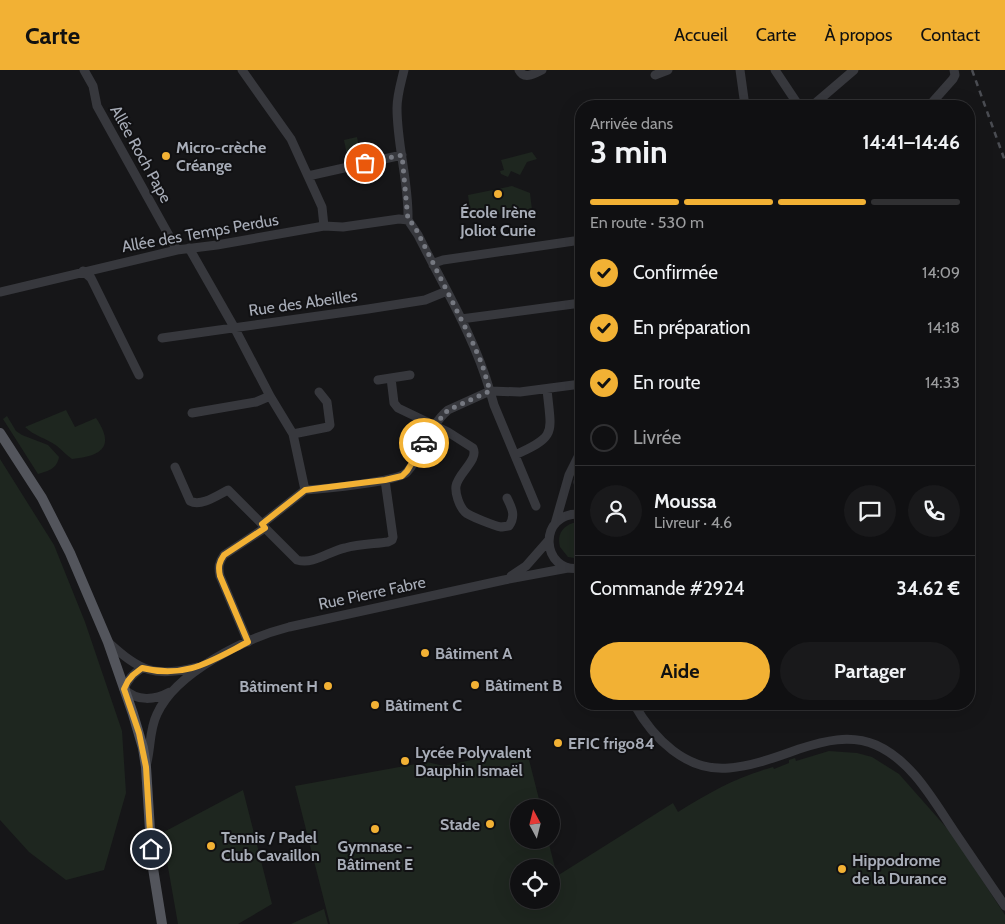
<!DOCTYPE html>
<html lang="fr">
<head>
<meta charset="utf-8">
<style>
  :root { --surface:#101012; --page:#19191b; --text:#f1f3f6; --muted:#9c9d9f; --line:#303032; --accent:#f2b134 }
  body { margin:0; font-family:Cabin,sans-serif; background:var(--page); color:var(--text); height:100vh; display:flex; flex-direction:column; font-size:19px; white-space:nowrap }
  * { box-sizing:border-box; margin:0 }
  p { font-size:16px; color:var(--muted) }
  .icon { flex:none; width:28px; height:28px; fill:none; stroke:currentColor; stroke-width:2; stroke-linecap:round; stroke-linejoin:round }
  .map { position:relative; flex:1; overflow:hidden }
  .panel { position:absolute; left:575px; top:30px; width:400px; height:610px; display:flex; flex-direction:column; background:var(--surface); border-radius:20px; box-shadow:0 5px 20px #0002,0 0 0 1px var(--line) }
  .panel>* { flex:none }
  .needle { width:32px; rotate:353deg }
  .buttons { position:absolute; left:510px; top:729px; display:grid; gap:10px }
  .buttons a { display:grid; place-items:center; width:50px; height:50px; border-radius:50%; background:var(--surface); box-shadow:0 5px 20px #0002,0 0 0 1px var(--line); font-size:25px }
  .pin { position:absolute; display:grid; place-items:center; width:42px; height:42px; color:#fff; margin:-21px; border:2px solid #fff; border-radius:50%; box-shadow:0 1px 5px #0007 }
  .courier { position:absolute; display:grid; place-items:center; width:50px; height:50px; margin:-25px; border:4px solid #f2b134; border-radius:50%; background:#fff; color:#222; box-shadow:0 1px 6px #0007 }
  .head em { font-style:normal; font-weight:700 }
  .head div { display:flex; flex-direction:column-reverse }
  .head { display:flex; align-items:center; justify-content:space-between; height:85px; padding:0 15px }
  h1 { font-size:32px; font-weight:700; line-height:38px }
  .bar { display:grid; grid-template-columns:repeat(4,1fr); gap:8px 5px; align-content:center; height:60px; padding:0 15px }
  .bar i { height:6px; border-radius:4px; background:var(--line) }
  .bar .current { background:var(--accent) }
  .bar p { grid-column:span 4 }
  .line { display:flex; align-items:center; gap:12px; padding:0 15px; border-top:1px solid var(--line) }
  .line div { flex:1 }
  .round { display:grid; place-items:center; flex:none; width:52px; height:52px; border-radius:26px; background:var(--page) }
  ol { padding:0 15px; list-style:none }
  li { display:flex; align-items:center; gap:15px; height:55px }
  li p { margin-inline-start:auto }
  li .icon { padding:5px; border-radius:50%; background:var(--accent); color:#111; stroke-width:4 }
  li:last-child { color:var(--muted) }
  li i { width:28px; height:28px; border:2px solid var(--line); border-radius:50% }
  .action { display:flex; gap:10px; margin-top:auto; padding:10px 15px }
  .action a { flex:1; height:58px; border-radius:30px; background:var(--accent); color:#111; font-size:20px; font-weight:700; line-height:58px; text-align:center }
  .action a+a { background:var(--page); color:var(--text) }
  header { display:flex; align-items:center; gap:30px; box-sizing:border-box; height:70px; padding:0 25px; background:var(--accent); color:#111 }
  header strong { font-size:24px }
  nav { display:flex; gap:28px; margin-inline-start:auto; font-size:18px }
  .map>svg:first-child { display:block }
</style>
</head>
<body>
<header>
<strong>Carte</strong>
<nav><a>Accueil</a><a>Carte</a><a>À propos</a><a>Contact</a></nav>
</header>
<div class="map">
<svg width="1005" height="854" viewBox="0 0 1005 854">
  <rect width="100%" height="100%" fill="#161618"/>
  <path fill="#1e261f" fill-rule="evenodd" d="M357,67L361,87L348,90L344,70Z
    M532,82L537,89L527,92L520,105L511,101L508,107L501,104L500,101L504,100L501,90Z
    M512,116L530,123L532,140L471,147L468,125Z
    M66,340L75,357L96,348C115,376 103,386 72,389C66,385 62,380 57,376C46,368 34,366 25,357Z
    M7,346L16,361L22,365L48,375L59,387C57,399 48,401 38,404L3,349Z
    M0,389L54,475L85,552L122,661L126,723L104,800L66,810L29,782L0,750Z
    M573,453H581V489L568,487L560,477C557,466 561,457 573,453Z
    M526,678L541,737L519,738V770H548L557,806L673,733L678,742C712,721 735,708 773,697L774,699L789,693V690L795,688L796,691L829,681L857,683L872,687L899,704L952,764L1005,845V854H330L295,716L427,692L444,696ZM519,798H551V830H519Z
    M243,720L272,834L238,854H178L162,763Z
    M324,839L328,854H291Z"/>
  <g fill="none" stroke-linecap="round" stroke-linejoin="round">
    <path stroke="#37383d" stroke-width="9" d="M84,0L93,16L97,36L177,180
      M242,0L291,69L322,137L324,156
      M404,0C401,13 397,25 397,38C397,76 409,112 408,150
      M519,0C524,10 534,4 542,0
      M740,0L745,36
      M775,0L799,36
      M655,5L668,0
      M812,36L854,0
      M929,36L953,9L955,5L954,0
      M308,106L402,85
      M408,150L418,165C444,217 474,266 490,321L520,322L581,314
      M189,178L234,257L270,326L293,364L305,420L262,454L265,458L224,485C219,492 218,497 220,506L248,572
      M433,195L437,192L443,190L581,170
      M83,201L91,208L139,305
      M0,222L177,180L217,175L324,156L343,157L399,149L408,150
      M461,249L581,233
      M162,268L368,239L425,230L447,221
      M391,308L394,333L398,338L448,362L473,378C479,390 458,403 456,416C455,423 459,436 465,442C469,446 495,456 501,457C502,457 508,456 509,456C516,446 512,438 507,428
      M378,310L410,305
      M192,343L256,332L270,326
      M293,364L328,357L330,355L327,332L319,322
      M515,385C558,366 551,363 547,319
      M175,397L190,431C201,437 218,425 228,420L262,454
      M581,399L578,412L581,428
      M305,420C322,419 398,412 407,402C423,384 428,357 448,340L490,321L494,335L536,436
      M581,444C536,441 541,505 581,498
      M555,454L569,405L581,381
      M265,458L297,490C314,495 329,481 345,478C359,474 374,474 388,472L392,470L393,467L385,410
      M511,506L526,496L548,471
      M108,572C140,601 154,608 197,597
      M142,598C133,604 128,609 124,619C137,632 155,630 170,622
      M634,634C653,668 686,702 729,698C753,696 776,687 799,679C824,671 850,664 876,675C912,691 933,730 954,761C971,786 988,811 1005,836
      M146,696C151,679 149,660 157,644C176,602 246,568 289,557L504,510L568,498"/>
    <path stroke="#53555c" stroke-width="10" d="M0,363L42,428L70,483L108,572L133,644L143,678L146,697L152,792L162,854"/>
    <path stroke="#4a4c52" stroke-width="2.5" stroke-dasharray="6 5" stroke-linecap="butt" d="M972,0L1005,91"/>
  </g>
  <g fill="none" stroke-linecap="round" stroke-linejoin="round">
    <path stroke="#757880" stroke-width="5" stroke-dasharray="0 9" d="M365,93L402,85L408,150L414,155L472,271L482,294L490,321L448,340L434,356L424,373"/>
    <path stroke="#f2b134" stroke-width="6" d="M151,779L146,697L139,663L124,619L128,611L133,605L142,598C186,609 211,591 248,572L220,506C218,497 219,492 224,485L265,458L262,454L305,420L385,410L402,406L407,401L424,373"/>
  </g>
  <g fill="#f2b134" stroke="#111113" stroke-width="2">
    <circle cx="166" cy="86" r="5"/>
    <circle cx="498" cy="124" r="5"/>
    <circle cx="425" cy="583" r="5"/>
    <circle cx="475" cy="615" r="5"/>
    <circle cx="328" cy="616" r="5"/>
    <circle cx="375" cy="635" r="5"/>
    <circle cx="558" cy="673" r="5"/>
    <circle cx="405" cy="691" r="5"/>
    <circle cx="490" cy="754" r="5"/>
    <circle cx="375" cy="759" r="5"/>
    <circle cx="211" cy="776" r="5"/>
    <circle cx="842" cy="799" r="5"/>
  </g>
  <g text-anchor="middle" dominant-baseline="central" stroke-width="4" stroke-linejoin="round" paint-order="stroke">
    <g font-size="16" font-weight="bold" fill="#a8adb8" stroke="#111113" text-anchor="start">
      <text x="176" y="77">Micro-crèche<tspan x="176" dy="18">Créange</tspan></text>
      <text x="498" y="142" text-anchor="middle">École Irène<tspan x="498" dy="18">Joliot Curie</tspan></text>
      <text x="435" y="583">Bâtiment A</text>
      <text x="485" y="615">Bâtiment B</text>
      <text x="318" y="616" text-anchor="end">Bâtiment H</text>
      <text x="385" y="635">Bâtiment C</text>
      <text x="568" y="673">EFIC frigo84</text>
      <text x="415" y="682">Lycée Polyvalent<tspan x="415" dy="18">Dauphin Ismaël</tspan></text>
      <text x="480" y="754" text-anchor="end">Stade</text>
      <text x="221" y="767">Tennis / Padel<tspan x="221" dy="18">Club Cavaillon</tspan></text>
      <text x="375" y="776" text-anchor="middle">Gymnase -<tspan x="375" dy="18">Bâtiment E</tspan></text>
      <text x="852" y="790">Hippodrome<tspan x="852" dy="18">de la Durance</tspan></text>
    </g>
    <g font-size="16" fill="#a8adb8" stroke="#111113">
      <text transform="translate(141 84) rotate(61)">Allée Roch Pape</text>
      <text transform="translate(200 163) rotate(-10)">Allée des Temps Perdus</text>
      <text transform="translate(303 233) rotate(-8)">Rue des Abeilles</text>
      <text transform="translate(372 523) rotate(-12)">Rue Pierre Fabre</text>
    </g>
  </g>
</svg>
<div class="buttons">
<a><svg class="needle" viewBox="-14 -14 28 28"><path d="M0-13l5 13h-10z" fill="#e53935"/><path d="M0 13l5-13h-10z" fill="#9c9d9f"/></svg></a>
<a><svg class="icon" aria-label="locate" viewBox="0 0 24 24"><circle cx="12" cy="12" r="6"/><path d="M12 2v4M12 18v4M2 12h4M18 12h4"/></svg></a>
</div>
<div class="pin" style="left:365px;top:93px;background:#ea580c"><svg class="icon" aria-label="bag" viewBox="0 0 24 24"><path d="M5 8h14l-1 12H6zM9 8a3 3 0 0 1 6 0"/></svg></div>
<div class="pin" style="left:151px;top:779px;background:#1f2937"><svg class="icon" aria-label="home" viewBox="0 0 24 24"><path d="M3 11l9-7 9 7M6 9v11h12V9"/></svg></div>
<div class="courier" style="left:424px;top:373px"><svg class="icon" aria-label="car" viewBox="0 0 24 24"><path d="M5 17H2v-5l4-1 3-4h7l3 4 3 1v5h-3M9 17h6M6 11h13"/><circle cx="7" cy="17" r="2"/><circle cx="17" cy="17" r="2"/></svg></div>
<section class="panel">
<div class="head"><div><h1>3 min</h1><p>Arrivée dans</p></div><em>14:41–14:46</em></div>
<div class="bar"><i class="current"></i><i class="current"></i><i class="current"></i><i></i><p>En route · 530 m</p></div>
<ol>
<li><svg class="icon" aria-label="check" viewBox="0 0 24 24"><path d="M5 12l5 5 9-10"/></svg>Confirmée<p>14:09</p></li>
<li><svg class="icon" aria-label="check" viewBox="0 0 24 24"><path d="M5 12l5 5 9-10"/></svg>En préparation<p>14:18</p></li>
<li><svg class="icon" aria-label="check" viewBox="0 0 24 24"><path d="M5 12l5 5 9-10"/></svg>En route<p>14:33</p></li>
<li><i></i>Livrée</li>
</ol>
<div class="line" style="height:90px"><a class="round"><svg class="icon" aria-label="person" viewBox="0 0 24 24"><circle cx="12" cy="8" r="4"/><path d="M4 21q1-7 8-7t8 7"/></svg></a><div><b>Moussa</b><p>Livreur · 4.6</p></div><a class="round"><svg class="icon" aria-label="chat" viewBox="0 0 24 24"><path d="M4 5h16v11H9l-5 4z"/></svg></a><a class="round"><svg class="icon" aria-label="phone" viewBox="0 0 24 24"><path d="M5 4h4l2 5-3 2q2 4 5 5l2-3 5 2v4C11 20 4 13 5 4z"/></svg></a></div>
<div class="line" style="height:65px"><div>Commande #2924</div><b>34.62 €</b></div>
<div class="action"><a>Aide</a><a>Partager</a></div>
</section>
</div>
</body>
</html>
